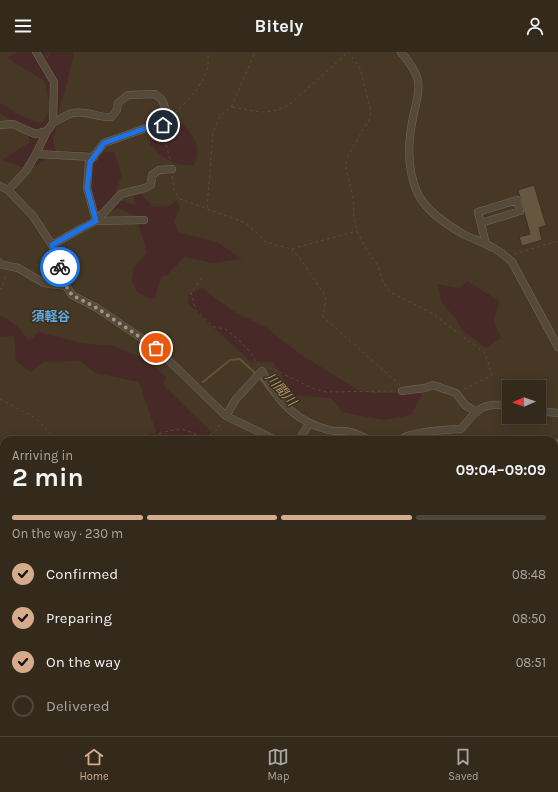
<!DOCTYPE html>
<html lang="en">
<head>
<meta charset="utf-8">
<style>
  :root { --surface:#342a1c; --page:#3f3629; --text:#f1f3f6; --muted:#a9a7a3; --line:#4e463b; --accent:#d6ab8b }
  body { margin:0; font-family:Karla,"Noto Sans JP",sans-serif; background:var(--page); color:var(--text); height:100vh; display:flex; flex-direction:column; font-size:15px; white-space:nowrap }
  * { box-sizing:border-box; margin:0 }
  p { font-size:13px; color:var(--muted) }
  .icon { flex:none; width:22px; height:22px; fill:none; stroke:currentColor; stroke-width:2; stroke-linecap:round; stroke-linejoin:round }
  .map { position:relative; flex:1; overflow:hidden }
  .drawer { position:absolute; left:0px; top:384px; width:558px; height:300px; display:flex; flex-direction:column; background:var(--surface); border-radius:12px 12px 0 0; box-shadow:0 2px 10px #0003,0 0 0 1px var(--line) }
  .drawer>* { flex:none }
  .needle { width:26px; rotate:268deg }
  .controls { position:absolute; left:502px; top:328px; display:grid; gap:8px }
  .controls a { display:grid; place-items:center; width:44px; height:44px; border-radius:0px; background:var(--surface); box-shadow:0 2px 10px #0003,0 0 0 1px var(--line); font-size:20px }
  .pin { position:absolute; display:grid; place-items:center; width:34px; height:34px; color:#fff; margin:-17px; border:2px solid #fff; border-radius:50%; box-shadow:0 1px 4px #0007 }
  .courier { position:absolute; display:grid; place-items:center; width:40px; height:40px; margin:-20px; border:3px solid #1a73e8; border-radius:50%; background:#fff; color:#222; box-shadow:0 1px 5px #0007 }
  .head em { font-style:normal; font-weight:700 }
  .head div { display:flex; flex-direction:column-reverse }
  .head { display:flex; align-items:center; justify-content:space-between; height:68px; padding:0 12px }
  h1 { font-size:26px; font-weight:700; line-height:30px }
  .bar { display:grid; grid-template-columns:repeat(4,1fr); gap:6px 4px; align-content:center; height:48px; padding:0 12px }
  .bar i { height:5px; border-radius:3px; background:var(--line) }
  .bar .current { background:var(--accent) }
  .bar p { grid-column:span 4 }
  ol { padding:0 12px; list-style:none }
  li { display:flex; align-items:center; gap:12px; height:44px }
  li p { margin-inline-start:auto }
  li .icon { padding:4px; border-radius:50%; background:var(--accent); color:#111; stroke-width:4 }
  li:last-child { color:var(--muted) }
  li i { width:22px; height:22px; border:2px solid var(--line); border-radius:50% }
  header { display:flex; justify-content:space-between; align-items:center; height:52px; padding:0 12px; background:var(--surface); font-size:18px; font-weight:700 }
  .menu { display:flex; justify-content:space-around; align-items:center; height:56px; border-top:1px solid var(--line); background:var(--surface); font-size:11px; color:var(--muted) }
  .menu a { display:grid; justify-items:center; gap:2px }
  .menu .current { color:var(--accent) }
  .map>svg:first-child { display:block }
</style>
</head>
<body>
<header><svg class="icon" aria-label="menu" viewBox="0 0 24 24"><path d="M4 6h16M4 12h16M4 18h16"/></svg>Bitely<svg class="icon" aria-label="person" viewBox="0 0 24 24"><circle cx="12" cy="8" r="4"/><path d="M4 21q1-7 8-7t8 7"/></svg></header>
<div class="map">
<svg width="558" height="684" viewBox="0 0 558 684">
  <rect width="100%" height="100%" fill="#463825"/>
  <path fill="#472a27" d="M17,0H74L67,31L59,57V68L53,87L56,99H85L93,101L114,100L122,123L113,146L136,153L134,147L133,139L142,143L154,155L169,154L177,148L180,156L174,169L178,180L217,190L242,207L213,211L185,205L167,223L162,225L158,234L155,247L148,246L137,240L132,228L134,215L147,201L136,164L117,156L96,159L87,107L55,103L28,117L2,108L30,90L28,79L0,61V51L18,62L41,72L50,59L45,29L7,6Z
    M168,65C173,67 178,70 183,73C195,83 202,99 194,113C169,113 167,109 150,93V79L153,69Z
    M467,229L499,249L494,270L501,286L486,296L461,277L456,267L442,251L437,232L459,236Z
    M202,236L233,259L267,276L300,302L358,338L373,341H423L411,363L383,368L342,360L331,346L294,343L273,310H251L187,251L191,241Z
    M0,264C12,267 22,280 30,289L38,280L82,291L114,294L148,309L166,325L163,333L220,388H190L186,386L178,388H134L156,380L139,330L95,321L80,309L43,310L31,320L16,309L14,284L0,285Z
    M0,432L4,436V481L0,479Z
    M0,605L4,610V680H50L55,684H0Z
    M554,614L558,618V681L556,684H546V680H554Z"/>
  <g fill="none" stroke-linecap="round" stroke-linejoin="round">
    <path stroke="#685132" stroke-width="2" d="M259,325L271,341
      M203,330L230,308L240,307L256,322
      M333,382L355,388
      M118,680L122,684
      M508,684V680"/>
  </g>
  <path fill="#665740" stroke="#3d3120" d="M534,133L546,173L539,176L542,188L522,194L519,185L530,182L518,138Z"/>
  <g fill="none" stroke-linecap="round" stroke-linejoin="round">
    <g stroke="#736858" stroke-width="8">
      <path id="minor" d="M401,0C407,8 416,18 418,29C420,39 416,51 414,61C408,87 406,117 418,142C426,158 447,173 463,182C482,191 496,194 512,210L558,295
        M53,71C59,68 67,62 73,61C86,58 99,66 111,65L117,58L118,51L128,43L155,42L162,48L169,66
        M0,73L13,72L35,82L47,79L53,71L54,30L36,0
        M163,73L146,76L104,91L89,110L87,136L96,169L121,142L145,136L151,133L152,123L159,118L172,117
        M36,102L94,105
        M0,134L8,138L33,164L52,193L66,234L72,243L97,256L156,296L226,364L276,388
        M8,138L26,119L36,102L47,79
        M481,171L520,159L517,148L478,160L486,192
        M52,193L82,176L96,169L144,168
        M0,211L3,213L18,216L44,231L66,234
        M402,339L425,336L433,333L456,341L465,353L475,359
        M539,359L558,361
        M226,364L236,347L262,319C277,349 296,370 329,378C336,380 344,378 351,380C357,382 364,386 371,388
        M299,388L309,372
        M400,388C411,379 446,378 461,377C476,359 482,349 509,354
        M0,595L4,596
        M50,680L52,684
        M59,680L62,684
        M421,684L429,680
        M513,684L514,680"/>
    </g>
    <g stroke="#625646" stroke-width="10">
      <path id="major" d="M554,393L558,392
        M0,550L4,555
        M150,680L155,684
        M389,684L395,680"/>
    </g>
    <path stroke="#614642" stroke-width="1" stroke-dasharray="3 3" stroke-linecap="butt" d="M348,0L360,16L370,55V66L349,102L346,111V118L353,144L354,165L357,179L368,200L377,212L383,230L390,240L433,262L485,301L492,323L462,338
      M47,6L50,0
      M232,55C257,59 268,65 290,52L343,5L346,0
      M175,61C190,46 214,23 207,0
      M163,81L171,111
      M172,124L174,138L180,147L246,171L266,190L291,197L357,179
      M207,156L213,81L220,64L232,54L255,0
      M291,197L299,205L326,245L323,265L400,333
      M514,202L558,189
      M202,226L191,241L196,258L214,275L225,277L239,288L251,301L258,313
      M0,237H2L6,222
      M269,317L271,316L314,337L326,340L395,339
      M0,347L37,367L56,388
      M142,388C153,384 176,374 188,379C194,381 198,385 205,386L215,380L223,369
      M0,396L4,399
      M0,477L4,478
      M0,538L4,534
      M344,680L353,684
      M373,684L382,680"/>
    <use href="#minor" stroke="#554a3a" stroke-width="7"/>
    <use href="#major" stroke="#756958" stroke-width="9"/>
  </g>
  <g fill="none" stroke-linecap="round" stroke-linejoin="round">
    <path stroke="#9f9484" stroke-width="4" stroke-dasharray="0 7.2" d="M60,215L66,234L72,243L97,256L156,296"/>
    <path stroke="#1a73e8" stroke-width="5" d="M60,215L52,193L82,176L96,169L87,136L90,110L104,91L146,76L163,73"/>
  </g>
  <g text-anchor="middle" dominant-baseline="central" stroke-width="3" stroke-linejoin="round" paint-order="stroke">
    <g font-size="13" font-weight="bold" fill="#60a9e1" stroke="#3b2f1e">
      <text x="51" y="264">須軽谷</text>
    </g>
    <g font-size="13" font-style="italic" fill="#b1946d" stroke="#3b2f1e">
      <text transform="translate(281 337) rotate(49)">川間川</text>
    </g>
  </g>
</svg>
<div class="controls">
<a><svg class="needle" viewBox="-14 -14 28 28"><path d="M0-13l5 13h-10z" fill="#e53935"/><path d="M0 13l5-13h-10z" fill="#a9a7a3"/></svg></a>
</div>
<div class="pin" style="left:156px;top:296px;background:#ea580c"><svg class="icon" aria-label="bag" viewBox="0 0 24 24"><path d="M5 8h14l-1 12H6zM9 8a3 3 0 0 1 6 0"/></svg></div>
<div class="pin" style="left:163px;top:73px;background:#1f2937"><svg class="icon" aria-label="home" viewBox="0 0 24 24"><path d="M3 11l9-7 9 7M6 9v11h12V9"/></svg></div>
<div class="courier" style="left:60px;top:215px"><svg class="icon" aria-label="bike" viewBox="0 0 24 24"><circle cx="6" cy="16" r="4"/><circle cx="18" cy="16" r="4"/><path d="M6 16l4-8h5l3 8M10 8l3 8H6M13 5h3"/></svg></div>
<section class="drawer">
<div class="head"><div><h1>2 min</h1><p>Arriving in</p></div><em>09:04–09:09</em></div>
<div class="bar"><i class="current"></i><i class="current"></i><i class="current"></i><i></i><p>On the way · 230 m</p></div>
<ol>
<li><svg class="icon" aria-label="check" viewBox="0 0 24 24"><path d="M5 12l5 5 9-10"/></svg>Confirmed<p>08:48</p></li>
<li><svg class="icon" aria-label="check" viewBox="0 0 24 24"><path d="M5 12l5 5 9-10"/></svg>Preparing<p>08:50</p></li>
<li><svg class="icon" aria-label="check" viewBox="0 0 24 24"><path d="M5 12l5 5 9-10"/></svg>On the way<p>08:51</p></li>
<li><i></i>Delivered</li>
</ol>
</section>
</div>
<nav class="menu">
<a class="current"><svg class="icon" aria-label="home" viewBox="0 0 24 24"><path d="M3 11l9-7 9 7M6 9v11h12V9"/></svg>Home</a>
<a><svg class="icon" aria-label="map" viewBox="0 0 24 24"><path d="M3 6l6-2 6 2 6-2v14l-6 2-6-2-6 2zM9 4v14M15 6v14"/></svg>Map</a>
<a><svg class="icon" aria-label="saved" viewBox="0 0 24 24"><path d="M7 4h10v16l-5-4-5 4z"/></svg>Saved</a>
</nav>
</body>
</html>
